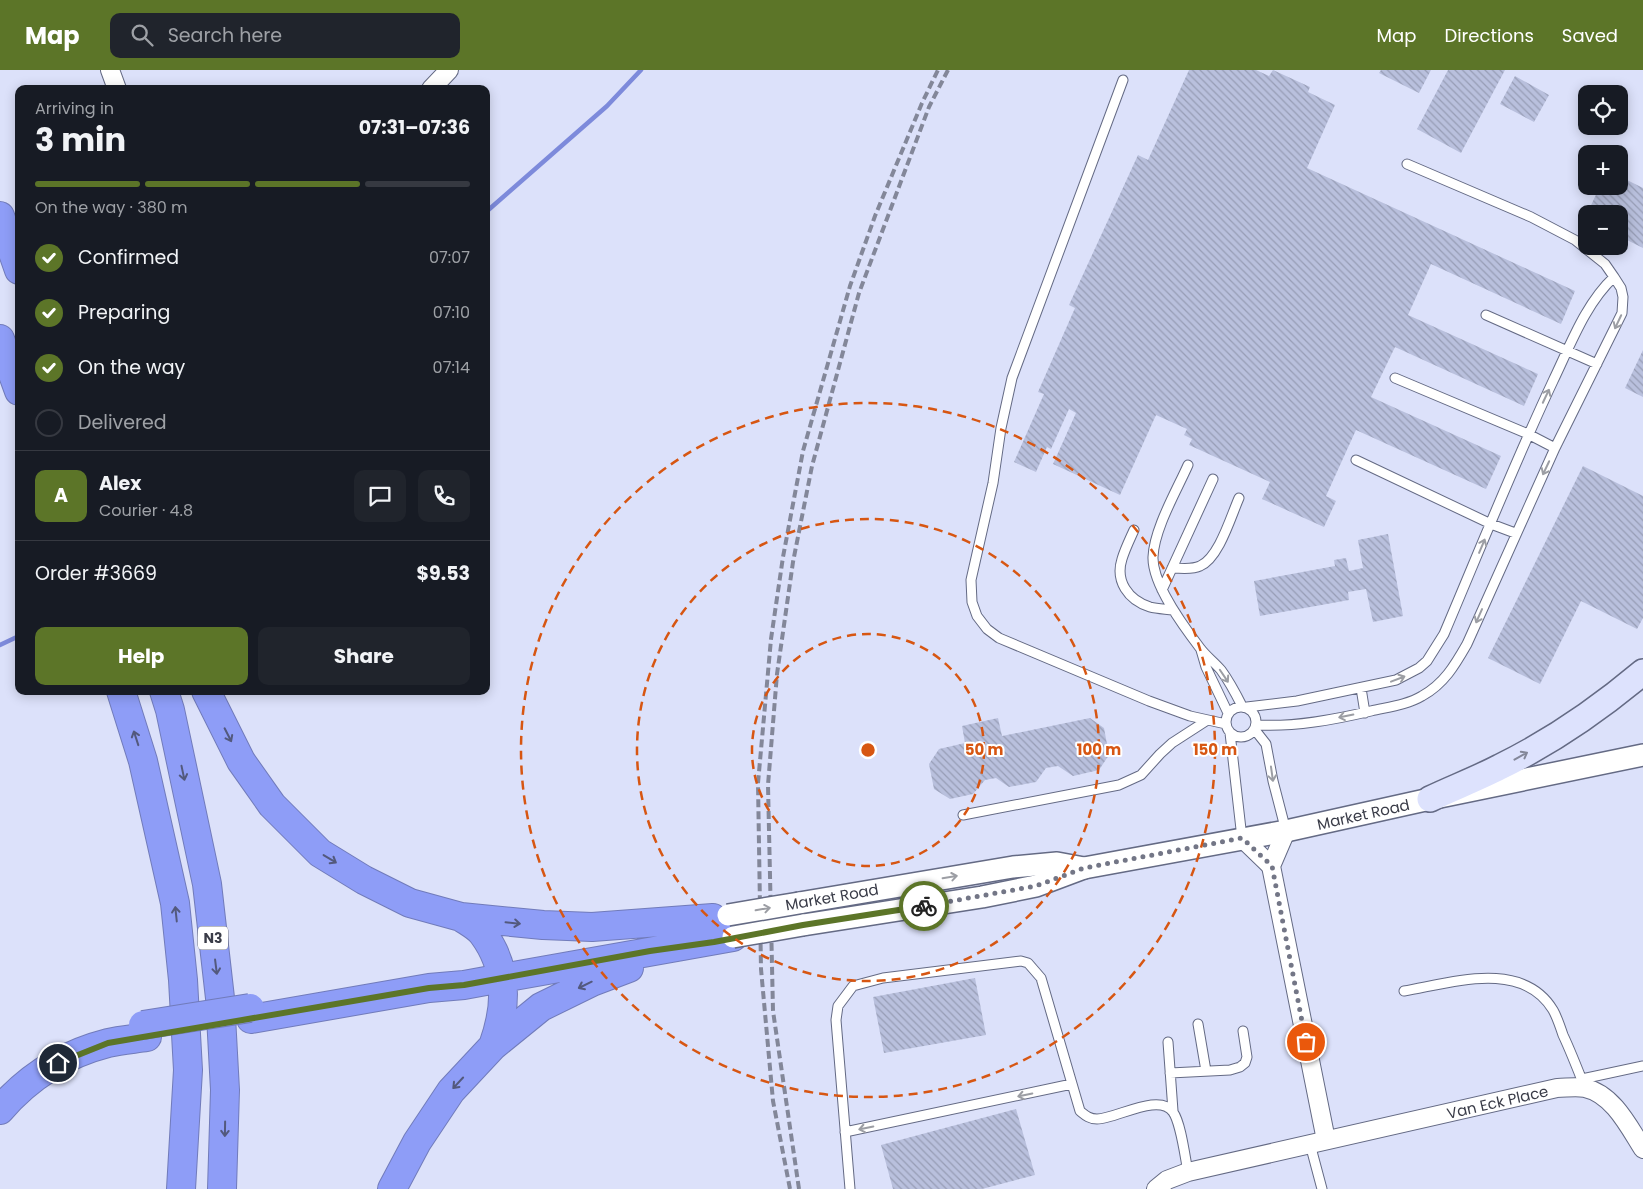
<!DOCTYPE html>
<html lang="en">
<head>
<meta charset="utf-8">
<style>
  :root { --surface:#171b24; --page:#20242c; --text:#f1f3f6; --muted:#9ea1a6; --line:#363941; --accent:#5c7528 }
  body { margin:0; font-family:Poppins,sans-serif; background:var(--page); color:var(--text); height:100vh; display:flex; flex-direction:column; font-size:19px; white-space:nowrap }
  * { box-sizing:border-box; margin:0 }
  p { font-size:16px; color:var(--muted) }
  .icon { flex:none; width:28px; height:28px; fill:none; stroke:currentColor; stroke-width:2; stroke-linecap:round; stroke-linejoin:round }
  .map { position:relative; flex:1; overflow:hidden }
  .drawer { position:absolute; left:15px; top:15px; width:475px; height:610px; display:flex; flex-direction:column; background:var(--surface); border-radius:10px; box-shadow:0 2px 12px #0003 }
  .drawer>* { flex:none }
  .controls { position:absolute; left:1578px; top:15px; display:grid; gap:10px }
  .controls a { display:grid; place-items:center; width:50px; height:50px; border-radius:10px; background:var(--surface); box-shadow:0 2px 12px #0003; font-size:25px }
  .pin { position:absolute; display:grid; place-items:center; width:42px; height:42px; color:#fff; margin:-21px; border:2px solid #fff; border-radius:50%; box-shadow:0 1px 5px #0007 }
  .courier { position:absolute; display:grid; place-items:center; width:50px; height:50px; margin:-25px; border:4px solid #5c7528; border-radius:50%; background:#fff; color:#222; box-shadow:0 1px 6px #0007 }
  .summary em { font-style:normal; font-weight:700 }
  .summary div { display:flex; flex-direction:column-reverse }
  .summary { display:flex; align-items:center; justify-content:space-between; height:85px; padding:0 20px }
  h1 { font-size:32px; font-weight:700; line-height:38px }
  .bar { display:grid; grid-template-columns:repeat(4,1fr); gap:8px 5px; align-content:center; height:60px; padding:0 20px }
  .bar i { height:6px; border-radius:4px; background:var(--line) }
  .bar .current { background:var(--accent) }
  .bar p { grid-column:span 4 }
  .line { display:flex; align-items:center; gap:12px; padding:0 20px; border-top:1px solid var(--line) }
  .line div { flex:1 }
  .round { display:grid; place-items:center; flex:none; width:52px; height:52px; border-radius:10px; background:var(--page) }
  ol { padding:0 20px; list-style:none }
  li { display:flex; align-items:center; gap:15px; height:55px }
  li p { margin-inline-start:auto }
  li .icon { padding:5px; border-radius:50%; background:var(--accent); color:#fff; stroke-width:4 }
  li:last-child { color:var(--muted) }
  li i { width:28px; height:28px; border:2px solid var(--line); border-radius:50% }
  .primary-button { display:flex; gap:10px; margin-top:auto; padding:10px 20px }
  .primary-button a { flex:1; height:58px; border-radius:10px; background:var(--accent); color:#fff; font-size:20px; font-weight:700; line-height:58px; text-align:center }
  .primary-button a+a { background:var(--page); color:var(--text) }
  header { display:flex; align-items:center; gap:30px; box-sizing:border-box; height:70px; padding:0 25px; background:var(--accent); color:#fff }
  header strong { font-size:24px }
  nav { display:flex; gap:28px; margin-inline-start:auto; font-size:18px }
  .search { width:350px; height:45px; background:var(--page); display:flex; align-items:center; gap:12px; box-sizing:border-box; padding:0 18px; border-radius:10px; color:var(--muted); font-size:19px }
  .map>svg:first-child { display:block }
</style>
</head>
<body>
<header>
<strong>Map</strong>
<div class="search"><svg class="icon" aria-label="search" viewBox="0 0 24 24"><circle cx="10" cy="10" r="6"/><path d="M15 15l6 6"/></svg>Search here</div>
<nav><a>Map</a><a>Directions</a><a>Saved</a></nav>
</header>
<div class="map">
<svg width="1643" height="1119" viewBox="0 0 1643 1119">
  <defs>
    <pattern id="building-back-hatch" width="6" height="6" patternUnits="userSpaceOnUse" patternTransform="scale(1.25)"><rect width="6" height="6" fill="#b9c0dd"/><path d="M-1 5l2 2M0 0l6 6M5-1l2 2" fill="none" stroke="#979db5"/></pattern>
  </defs>
  <rect width="100%" height="100%" fill="#dce1fa"/>
  <g fill="none" stroke-linecap="round" stroke-linejoin="round">
    <path stroke="#7d8adb" stroke-width="4.5" d="M486,142L607,36L641,0
      M0,575L19,566"/>
  </g>
  <path fill="url(#building-back-hatch)" d="M1189,0H1256L1269,6L1273,0L1310,17L1308,22L1335,35L1307,98L1575,221L1561,254L1431,194L1408,245L1538,304L1524,336L1395,277L1371,327L1501,386L1486,419L1356,360L1326,426L1336,431L1324,457L1262,429L1270,412L1189,375L1192,369L1184,365L1187,359L1156,345L1120,425L1053,394L1076,343L1069,339L1051,379L1047,377L1036,402L1014,392L1044,324L1038,322L1075,238L1069,235L1138,85L1148,90Z
    M1381,0H1431L1419,23L1379,3Z
    M1448,0H1505L1461,83L1417,59Z
    M1515,6L1549,25L1534,52L1500,34Z
    M1619,106L1643,118V178L1619,166V144H1587L1600,116H1619Z
    M1643,280V327L1625,318Z
    M1583,396L1643,426V548L1637,559L1581,531L1540,614L1488,588Z
    M1388,464L1403,546L1373,552L1366,519L1348,522L1349,530L1260,546L1254,511L1335,496L1334,490L1346,488L1349,501L1363,498L1358,470Z
    M998,648L1002,666L1090,648L1104,658L1109,685L1099,700L1073,706L1058,696L1046,698L1036,712L1009,717L996,708L985,710L973,724L950,729L934,719L929,694L939,679L965,673L962,656Z
    M975,908L986,965L884,983L873,927Z
    M1016,1039L1035,1105L982,1119H893L881,1075Z"/>
  <g fill="none" stroke-linecap="round" stroke-linejoin="round">
    <g stroke="#646a84" stroke-width="11">
      <path id="service" d="M1123,10L1012,308L1001,358L993,413L971,510L972,532L977,546L987,559L999,568L1149,631L1190,646L1226,654
        M1486,245L1597,294
        M1395,308L1528,364L1555,378
        M1356,390L1491,454L1515,463
        M1188,395C1177,420 1154,459 1153,487C1152,514 1184,557 1200,578C1206,586 1214,592 1221,600C1229,611 1236,624 1242,636
        M1134,460C1130,469 1125,479 1122,489C1115,511 1128,530 1150,537C1157,539 1166,539 1173,540
        M1172,498C1181,498 1192,500 1200,496C1219,488 1231,446 1239,428
        M1162,520L1213,409
        M1201,580L1206,597L1228,643
        M1361,618L1365,643
        M1226 652a15 15 0 1 1 30 0a15 15 0 1 1-30 0Z
        M1247,637L1297,631L1396,610L1419,598L1427,591L1444,564C1480,479 1514,394 1553,311C1570,276 1585,234 1614,207
        M1257,655C1295,657 1333,650 1371,641C1388,637 1407,635 1422,626C1444,614 1455,595 1467,574L1555,378L1622,243L1623,227L1621,218L1614,207L1605,194L1575,170L1531,147L1407,94
        M1255,660L1266,674L1273,711L1286,761
        M1230,663L1242,768
        M963,745L1119,715L1141,705L1160,684L1172,673L1206,651
        M1404,921C1451,913 1522,889 1553,940C1557,947 1560,956 1563,965C1571,982 1578,1000 1585,1018
        M1198,954L1206,1001
        M1168,972L1173,1041
        M1170,1003L1230,1000L1240,997L1245,993L1247,987L1243,961
        M1582,1009L1643,996
        M845,1062L1072,1014
        M1310,1074L1322,1119
        M850,1119L836,950L838,936L853,916L883,908L1021,891L1028,893L1041,908L1080,1041C1085,1045 1089,1049 1097,1049C1116,1049 1159,1022 1173,1042C1181,1053 1185,1087 1188,1102"/>
    </g>
    <g stroke="#646a84" stroke-width="20">
      <g id="minor">
        <path d="M110,0L117,19"/>
        <path d="M431,19L449,0"/>
        <path d="M1286,761L1271,796L1326,1070"/>
        <path d="M1242,768L1271,796"/>
        <path id="s1" d="M1156,1119L1167,1110L1188,1102L1557,1018C1566,1018 1576,1016 1585,1018C1613,1024 1629,1057 1643,1079"/>
      </g>
    </g>
    <g stroke="#646a84" stroke-width="24">
      <g id="tertiary">
        <path d="M799,833L1013,797L1057,793L1084,798"/>
        <path id="s2" d="M803,855L982,827L1036,816L1084,798L1286,761L1430,729L1643,685"/>
      </g>
    </g>
    <g stroke="#646a84" stroke-width="28">
      <path id="secondary" d="M1430,729C1453,718 1477,709 1500,697C1551,672 1599,639 1643,602"/>
    </g>
    <g stroke="#717bba" stroke-width="30">
      <path id="motorway" d="M0,146L19,200
        M0,269L19,321
        M121,621L143,691L175,833L183,910L188,1000L181,1119
        M164,621L170,640L207,814L220,928L225,1020L222,1119
        M206,621L241,691L272,735L320,783L364,810L410,833L461,847L543,855L592,857L713,848
        M461,847C468,852 478,857 483,864C509,899 507,937 493,976
        M251,949L429,918L464,915L502,908L733,867
        M0,1040C29,1006 65,984 108,973C120,970 134,969 147,967
        M392,1119L417,1072L451,1021L493,976L541,937L592,912L629,898"/>
    </g>
    <use href="#service" stroke="#fff" stroke-width="9"/>
    <use href="#minor" stroke="#fff" stroke-width="18"/>
    <use href="#tertiary" stroke="#fff" stroke-width="21"/>
    <use href="#secondary" stroke="#dde2fd" stroke-width="25"/>
    <use href="#motorway" stroke="#8e9df7" stroke-width="28"/>
    <path stroke="#838799" stroke-width="4" stroke-dasharray="8 4" stroke-linecap="butt" d="M790,1119L773,1031L761,899L758,713L771,569L783,487L803,381L850,216L875,146L922,33L938,0
      M799,1119L773,941L768,715L777,604L793,492L812,396L859,223L929,37L948,0"/>
    <g stroke="#646a84" stroke-width="24" stroke-linecap="butt">
      <path id="tertiary-bridge" d="M728,845L799,833
        M733,867L803,855"/>
    </g>
    <g stroke="#717bba" stroke-width="30" stroke-linecap="butt">
      <path id="motorway-bridge" d="M143,955L250,938"/>
    </g>
    <use href="#tertiary-bridge" stroke="#fff" stroke-width="21"/>
    <use href="#motorway-bridge" stroke="#8e9df7" stroke-width="28"/>
  </g>
  <defs><path id="oneway-shaft" d="M-6 0H5M1.5-3L5.5 0L1.5 3" fill="none" stroke-width="1.6" stroke-linecap="round" stroke-linejoin="round" transform="scale(1.25)"/></defs>
  <g stroke="#9c9ea4">
    <use href="#oneway-shaft" transform="translate(1618 252) rotate(115)"/>
    <use href="#oneway-shaft" transform="translate(1546 326) rotate(-65)"/>
    <use href="#oneway-shaft" transform="translate(1546 398) rotate(115)"/>
    <use href="#oneway-shaft" transform="translate(1482 476) rotate(-67)"/>
    <use href="#oneway-shaft" transform="translate(1479 546) rotate(114)"/>
    <use href="#oneway-shaft" transform="translate(1224 606) rotate(56)"/>
    <use href="#oneway-shaft" transform="translate(1398 609) rotate(-21)"/>
    <use href="#oneway-shaft" transform="translate(1346 646) rotate(169)"/>
    <use href="#oneway-shaft" transform="translate(1272 704) rotate(82)"/>
    <use href="#oneway-shaft" transform="translate(950 807) rotate(-9)"/>
    <use href="#oneway-shaft" transform="translate(763 839) rotate(-10)"/>
    <use href="#oneway-shaft" transform="translate(1025 1025) rotate(168)"/>
    <use href="#oneway-shaft" transform="translate(866 1058) rotate(168)"/>
  </g>
  <g stroke="#53597d">
    <use href="#oneway-shaft" transform="translate(228 665) rotate(63)"/>
    <use href="#oneway-shaft" transform="translate(136 668) rotate(-108)"/>
    <use href="#oneway-shaft" transform="translate(183 703) rotate(78)"/>
    <use href="#oneway-shaft" transform="translate(330 789) rotate(31)"/>
    <use href="#oneway-shaft" transform="translate(176 844) rotate(-96)"/>
    <use href="#oneway-shaft" transform="translate(513 853) rotate(6)"/>
    <use href="#oneway-shaft" transform="translate(216 897) rotate(83)"/>
    <use href="#oneway-shaft" transform="translate(585 915) rotate(154)"/>
    <use href="#oneway-shaft" transform="translate(458 1013) rotate(133)"/>
    <use href="#oneway-shaft" transform="translate(225 1059) rotate(91)"/>
  </g>
  <use stroke="#838799" href="#oneway-shaft" transform="translate(1521 686) rotate(-29)"/>
  <g fill="none" stroke-linecap="round" stroke-linejoin="round">
    <path stroke="#737686" stroke-width="5" stroke-dasharray="0 9" d="M924,836L1036,816L1084,798L1242,768L1272,796L1306,972"/>
    <path stroke="#5c7528" stroke-width="6" d="M58,993L108,973L429,918L464,915L650,881L714,872L803,855L924,836"/>
  </g>
  <g fill="none" stroke="#d75612" stroke-width="2.5" stroke-dasharray="9 6">
    <circle cx="868" cy="680" r="116"/>
    <circle cx="868" cy="680" r="231"/>
    <circle cx="868" cy="680" r="347"/>
  </g>
  <g text-anchor="middle" dominant-baseline="central" stroke-width="4" stroke-linejoin="round" paint-order="stroke">
    <rect fill="#fff" stroke="#75767f" stroke-width="1" x="198" y="856.5" width="30" height="23" rx="4"/>
    <g font-size="14" font-weight="bold" fill="#3a3c48">
      <text x="213" y="868">N3</text>
    </g>
    <g font-size="15" fill="#3a3c48" stroke="#fff">
      <text stroke="none"><textPath href="#s2" startOffset="572">Market Road</textPath></text>
      <text transform="translate(832 827) rotate(-10)">Market Road</text>
      <text stroke="none"><textPath href="#s1" startOffset="354">Van Eck Place</textPath></text>
    </g>
  </g>
  <circle cx="868" cy="680" r="8" fill="#d75612" stroke="#fff" stroke-width="2.5"/>
  <g font-size="15" text-anchor="middle" font-weight="bold" fill="#d75612" stroke="#fff" stroke-width="4" stroke-linejoin="round" paint-order="stroke">
    <text x="984" y="685">50 m</text>
    <text x="1099" y="685">100 m</text>
    <text x="1215" y="685">150 m</text>
  </g>
</svg>
<div class="controls">
<a><svg class="icon" aria-label="locate" viewBox="0 0 24 24"><circle cx="12" cy="12" r="6"/><path d="M12 2v4M12 18v4M2 12h4M18 12h4"/></svg></a>
<a>+</a>
<a>−</a>
</div>
<div class="pin" style="left:1306px;top:972px;background:#ea580c"><svg class="icon" aria-label="bag" viewBox="0 0 24 24"><path d="M5 8h14l-1 12H6zM9 8a3 3 0 0 1 6 0"/></svg></div>
<div class="pin" style="left:58px;top:993px;background:#1f2937"><svg class="icon" aria-label="home" viewBox="0 0 24 24"><path d="M3 11l9-7 9 7M6 9v11h12V9"/></svg></div>
<div class="courier" style="left:924px;top:836px"><svg class="icon" aria-label="bike" viewBox="0 0 24 24"><circle cx="6" cy="16" r="4"/><circle cx="18" cy="16" r="4"/><path d="M6 16l4-8h5l3 8M10 8l3 8H6M13 5h3"/></svg></div>
<section class="drawer">
<div class="summary"><div><h1>3 min</h1><p>Arriving in</p></div><em>07:31–07:36</em></div>
<div class="bar"><i class="current"></i><i class="current"></i><i class="current"></i><i></i><p>On the way · 380 m</p></div>
<ol>
<li><svg class="icon" aria-label="check" viewBox="0 0 24 24"><path d="M5 12l5 5 9-10"/></svg>Confirmed<p>07:07</p></li>
<li><svg class="icon" aria-label="check" viewBox="0 0 24 24"><path d="M5 12l5 5 9-10"/></svg>Preparing<p>07:10</p></li>
<li><svg class="icon" aria-label="check" viewBox="0 0 24 24"><path d="M5 12l5 5 9-10"/></svg>On the way<p>07:14</p></li>
<li><i></i>Delivered</li>
</ol>
<div class="line" style="height:90px"><b class="round" style="background:var(--accent);color:#fff">A</b><div><b>Alex</b><p>Courier · 4.8</p></div><a class="round"><svg class="icon" aria-label="chat" viewBox="0 0 24 24"><path d="M4 5h16v11H9l-5 4z"/></svg></a><a class="round"><svg class="icon" aria-label="phone" viewBox="0 0 24 24"><path d="M5 4h4l2 5-3 2q2 4 5 5l2-3 5 2v4C11 20 4 13 5 4z"/></svg></a></div>
<div class="line" style="height:65px"><div>Order #3669</div><b>$9.53</b></div>
<div class="primary-button"><a>Help</a><a>Share</a></div>
</section>
</div>
</body>
</html>
